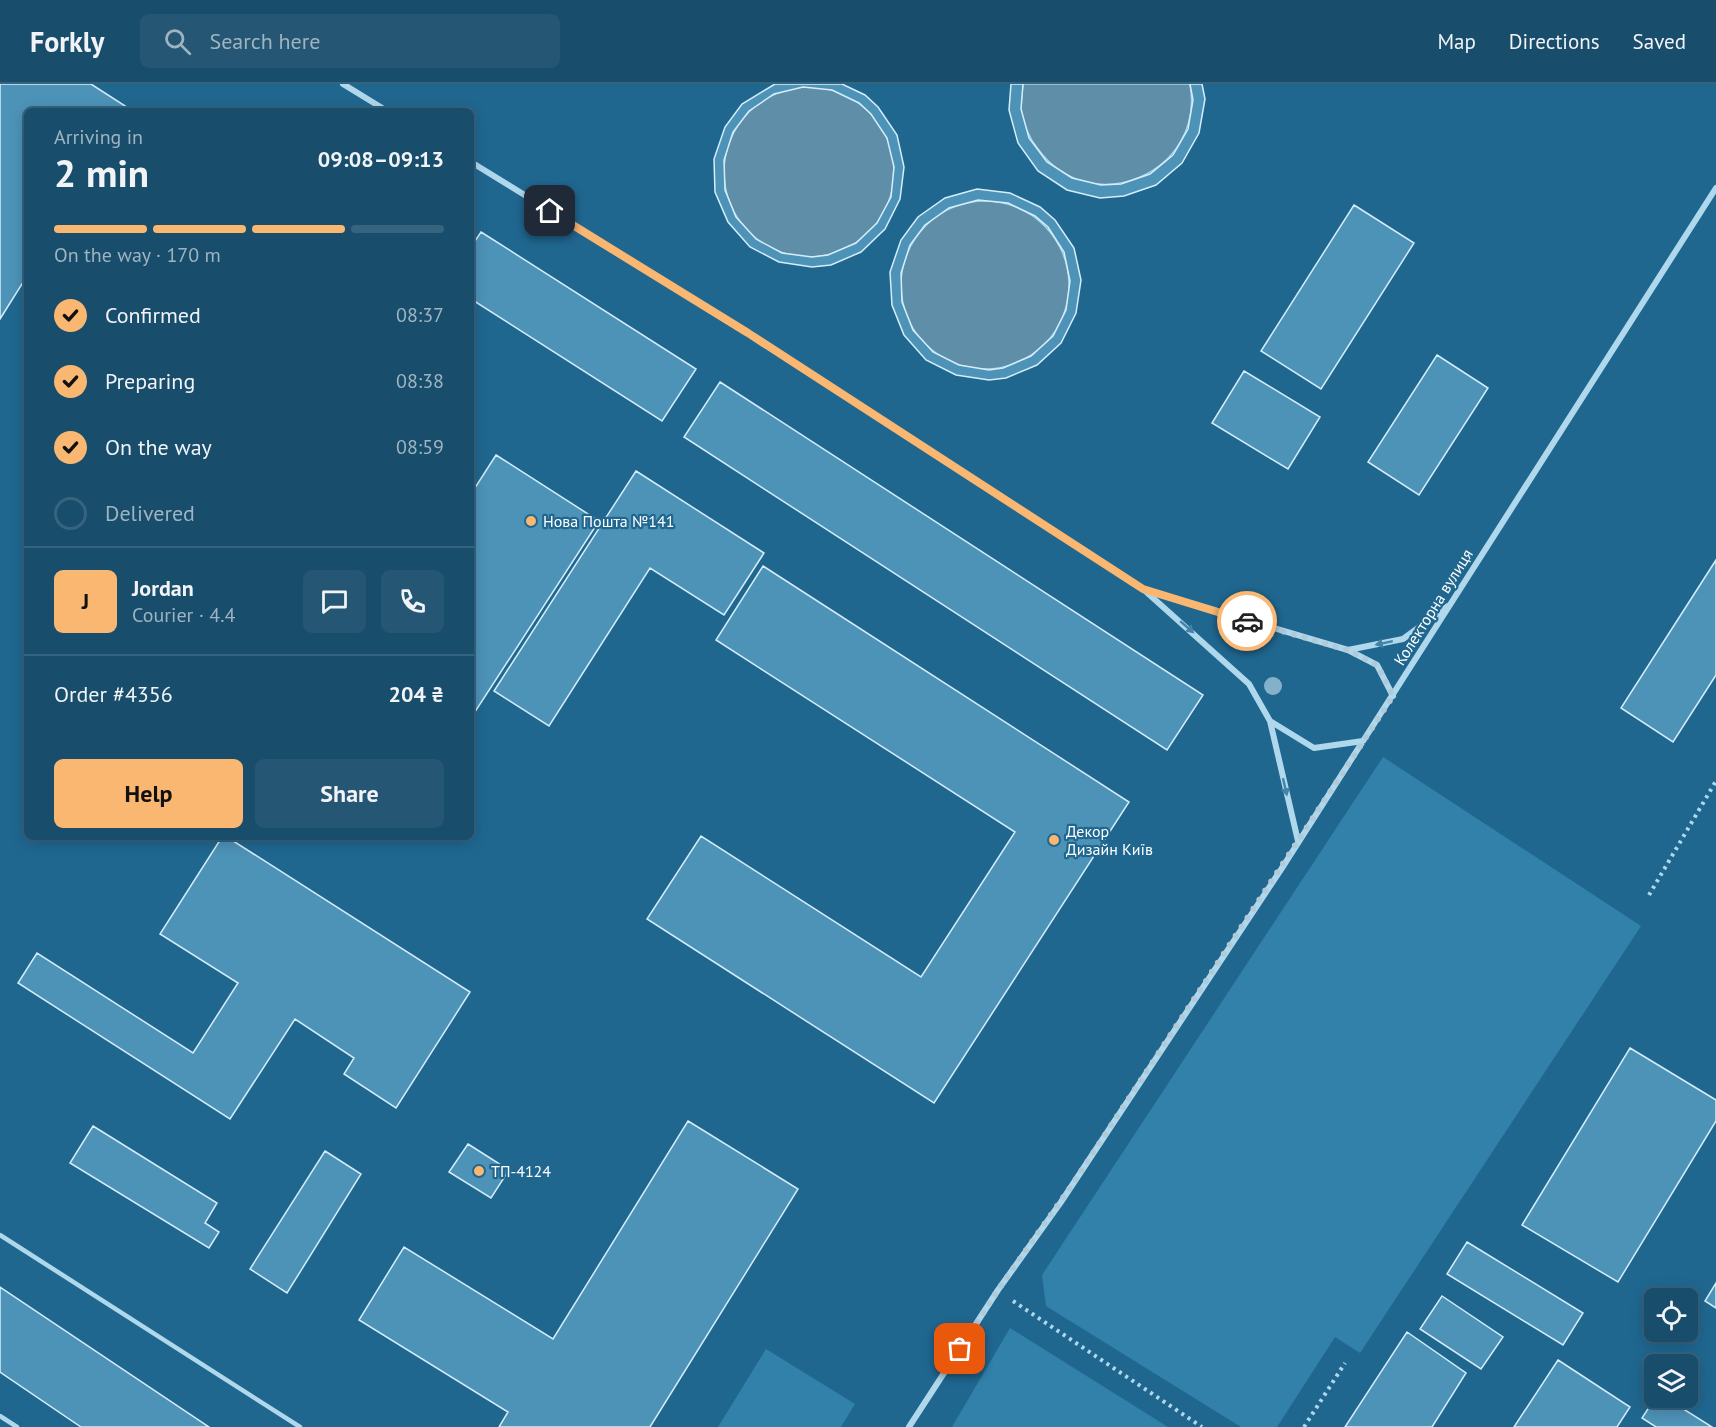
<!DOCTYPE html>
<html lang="en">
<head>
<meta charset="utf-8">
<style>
  :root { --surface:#184d6c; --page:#255774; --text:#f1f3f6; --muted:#9fb4c2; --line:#36647f; --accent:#fab771 }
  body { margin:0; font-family:"PT Sans",sans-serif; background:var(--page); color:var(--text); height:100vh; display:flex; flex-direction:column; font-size:22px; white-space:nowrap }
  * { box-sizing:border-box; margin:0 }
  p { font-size:20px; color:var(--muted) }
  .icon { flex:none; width:33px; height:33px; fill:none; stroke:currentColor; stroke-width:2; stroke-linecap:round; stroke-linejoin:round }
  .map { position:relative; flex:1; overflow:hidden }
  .drawer { position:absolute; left:24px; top:24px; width:450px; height:732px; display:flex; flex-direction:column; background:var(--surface); border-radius:9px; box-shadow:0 3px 15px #0003,0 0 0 2px var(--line) }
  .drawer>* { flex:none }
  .tools { position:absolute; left:1644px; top:1204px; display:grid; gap:12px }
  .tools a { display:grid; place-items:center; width:54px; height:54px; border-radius:9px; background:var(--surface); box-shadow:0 3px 15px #0003,0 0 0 2px var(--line); font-size:30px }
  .pin { position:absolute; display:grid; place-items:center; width:51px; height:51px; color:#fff; margin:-26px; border-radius:12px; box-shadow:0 3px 9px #0006 }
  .courier { position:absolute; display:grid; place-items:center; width:60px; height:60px; margin:-30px; border:4px solid #fab771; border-radius:50%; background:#fff; color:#222; box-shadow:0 2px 8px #0007 }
  .summary em { font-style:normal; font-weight:700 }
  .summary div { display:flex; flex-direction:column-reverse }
  .summary { display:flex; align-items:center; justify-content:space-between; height:102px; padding:0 30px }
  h1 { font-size:39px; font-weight:700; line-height:45px }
  .bar { display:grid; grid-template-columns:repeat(4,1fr); gap:9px 6px; align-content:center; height:72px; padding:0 30px }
  .bar i { height:8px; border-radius:4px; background:var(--line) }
  .bar .on { background:var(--accent) }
  .bar p { grid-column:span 4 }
  .line { display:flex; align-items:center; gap:15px; padding:0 30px; border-top:2px solid var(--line) }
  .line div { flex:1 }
  .round { display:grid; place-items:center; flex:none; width:63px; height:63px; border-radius:9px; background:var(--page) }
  ol { padding:0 30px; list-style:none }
  li { display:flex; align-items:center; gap:18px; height:66px }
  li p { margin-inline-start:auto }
  li .icon { padding:6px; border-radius:50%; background:var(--accent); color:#111; stroke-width:4 }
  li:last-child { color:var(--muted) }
  li i { width:33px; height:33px; border:3px solid var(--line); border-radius:50% }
  .action { display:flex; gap:12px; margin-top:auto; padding:12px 30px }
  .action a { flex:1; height:69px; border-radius:9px; background:var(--accent); color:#111; font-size:24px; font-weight:700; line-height:69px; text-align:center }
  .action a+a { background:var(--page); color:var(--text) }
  header { display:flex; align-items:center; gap:36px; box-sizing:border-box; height:84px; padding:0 30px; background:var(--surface); border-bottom:2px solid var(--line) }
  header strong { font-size:28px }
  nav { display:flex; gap:33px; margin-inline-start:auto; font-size:21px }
  .search { width:420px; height:54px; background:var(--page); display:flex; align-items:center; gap:15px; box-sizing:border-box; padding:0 21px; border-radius:9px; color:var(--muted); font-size:22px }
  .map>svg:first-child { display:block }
</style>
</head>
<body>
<header>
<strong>Forkly</strong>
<div class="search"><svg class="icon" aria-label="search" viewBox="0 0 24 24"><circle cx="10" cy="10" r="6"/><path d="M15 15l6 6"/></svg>Search here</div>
<nav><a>Map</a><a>Directions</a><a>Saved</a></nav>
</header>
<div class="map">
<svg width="1716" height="1343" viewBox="0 0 1716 1343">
  <rect width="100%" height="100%" fill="#206790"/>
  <path fill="#3181ab" d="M1383,673L1641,842L1360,1269L1335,1253L1277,1343H1241L1046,1222L1042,1191Z
    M1010,1244L1168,1343H952Z
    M766,1265L855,1320L841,1343H718Z"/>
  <path fill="#5f8ea9" stroke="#a4d5ee" stroke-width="1.5" d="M1023,0H1190C1206,89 1091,138 1038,65C1029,54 1022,38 1021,23C1021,16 1022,8 1023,0Z
    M724 88a85 85 0 1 1 170 0a85 85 0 1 1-170 0Z
    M901 201a84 84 0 1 1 168 0a84 84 0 1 1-168 0Z"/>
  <path fill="#4d93b8" stroke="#d5edf9" stroke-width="1.5" fill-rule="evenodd" d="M0,0H91L133,27H27V192L0,235Z
    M775,0H842L865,11L878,23L897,51L904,83L900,115L885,145L861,168L831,181L812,183L779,178L750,163L728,138L715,108L714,75L725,43L742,20ZM803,3L832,6L859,19L871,30L887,54L894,83L891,113L877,139L856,159L828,171L812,173L782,169L756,155L736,133L725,106L724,76L733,48L749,27L774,10Z
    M1011,0H1023L1021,25L1029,54L1047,78L1072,94L1101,101L1121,100L1150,90L1173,71L1188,45L1193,16L1190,0H1202L1205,15L1199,49L1182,79L1156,101L1124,112L1100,114L1067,106L1038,87L1018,59L1009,26Z
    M977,105L1010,109L1040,123L1055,136L1074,164L1081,196L1076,229L1061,259L1037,281L1006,294L989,296L956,291L926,276L904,251L892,221L890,188L901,156L918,133L945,114ZM978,116L1008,119L1035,132L1048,143L1064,168L1070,197L1066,226L1053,252L1031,272L1003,284L989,286L959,281L933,268L913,246L902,218L901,189L910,161L925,141L949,124Z
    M1354,121L1414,159L1321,305L1261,267Z
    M481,148L696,285L662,337L471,215V163Z
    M1437,271L1488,304L1419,411L1368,378Z
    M1244,287L1320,333L1288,385L1212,339Z
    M720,298L1203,611L1167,666L684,353Z
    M496,371L599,437L471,634V410Z
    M636,387L764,469L724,531L650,484L549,642L494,607Z
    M1716,476V591L1673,658L1621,624Z
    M763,482L1129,718L934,1019L647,835L701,752L921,893L1015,748L716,556Z
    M222,753H227L470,908L396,1024L344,990L354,974L295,935L230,1035L18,899L37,869L193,969L238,899L160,850Z
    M1630,964L1716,1016V1037L1618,1198L1522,1141Z
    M688,1037L798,1105L650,1343H499L508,1328L359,1236L404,1163L553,1255Z
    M93,1042L217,1119L205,1139L219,1148L209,1164L70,1079Z
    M468,1060L509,1086L491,1114L449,1088Z
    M325,1067L361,1090L287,1209L250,1185Z
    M1467,1158L1583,1229L1563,1261L1447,1190Z
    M1716,1199V1224L1705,1217Z
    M0,1203L209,1343H81L0,1288Z
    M1442,1212L1503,1253L1481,1285L1420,1245Z
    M1407,1248L1466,1289L1432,1343H1345Z
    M1558,1276L1630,1323L1617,1343H1514Z
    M1655,1314H1666L1712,1343H1656L1642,1334Z"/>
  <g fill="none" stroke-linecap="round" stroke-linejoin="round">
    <path stroke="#b0d8ed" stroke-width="4" stroke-dasharray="3 4.5" stroke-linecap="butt" d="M1649,811L1716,697
      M1013,1217L1202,1343
      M1304,1343L1345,1279"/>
    <path stroke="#b0d8ed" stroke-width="4.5" d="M0,1151L300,1343
      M0,1332L17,1343"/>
    <path stroke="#b0d8ed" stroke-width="6" d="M343,0L387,27
      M471,78L748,249L1143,505L1249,600L1270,637L1298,757
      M1146,506L1348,566L1377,581L1393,612
      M1348,566L1403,555L1448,522
      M1270,637L1314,664L1363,657
      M909,1343L998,1206L1061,1118L1282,784L1716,104"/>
  </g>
  <circle fill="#84b1ca" cx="1273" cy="602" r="9"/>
  <defs><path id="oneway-solid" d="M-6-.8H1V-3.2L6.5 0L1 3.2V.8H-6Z" transform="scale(1.5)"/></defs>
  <g fill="#4483a7">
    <use href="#oneway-solid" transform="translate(1187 543) rotate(41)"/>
    <use href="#oneway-solid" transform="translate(1384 559) rotate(168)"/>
    <use href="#oneway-solid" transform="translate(1285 703) rotate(77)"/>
  </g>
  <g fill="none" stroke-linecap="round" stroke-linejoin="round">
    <path stroke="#b1cad8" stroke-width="6" stroke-dasharray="0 10.8" d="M960,1265L998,1206L1074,1098L1393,612L1377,581L1348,566L1247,537"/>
    <path stroke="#fab771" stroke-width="8" d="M550,127L748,249L1143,505L1247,537"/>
  </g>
  <g fill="#fab771" stroke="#206790" stroke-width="2">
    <circle cx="531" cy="437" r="6"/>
    <circle cx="1054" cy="756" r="6"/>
    <circle cx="479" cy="1087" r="6"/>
  </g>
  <g text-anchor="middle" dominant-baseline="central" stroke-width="4.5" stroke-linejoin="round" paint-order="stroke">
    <g font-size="16" fill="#fff" stroke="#206790" text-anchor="start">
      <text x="543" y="437">Нова Пошта №141</text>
      <text x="1066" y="747">Декор<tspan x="1066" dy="18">Дизайн Київ</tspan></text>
      <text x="491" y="1087">ТП-4124</text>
    </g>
    <g font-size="16" fill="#fff" stroke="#206790">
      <text transform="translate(1433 523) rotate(-58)">Колекторна вулиця</text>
    </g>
  </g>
</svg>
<div class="tools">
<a><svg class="icon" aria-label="locate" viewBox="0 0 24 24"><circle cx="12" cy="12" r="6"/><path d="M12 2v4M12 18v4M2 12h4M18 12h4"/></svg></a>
<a><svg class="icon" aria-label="layers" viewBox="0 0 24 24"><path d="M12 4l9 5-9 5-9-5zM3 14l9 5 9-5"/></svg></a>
</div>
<div class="pin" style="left:960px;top:1265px;background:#ea580c"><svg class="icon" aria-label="bag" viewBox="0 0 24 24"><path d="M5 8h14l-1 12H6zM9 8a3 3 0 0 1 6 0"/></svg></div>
<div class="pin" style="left:550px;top:127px;background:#1f2937"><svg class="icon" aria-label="home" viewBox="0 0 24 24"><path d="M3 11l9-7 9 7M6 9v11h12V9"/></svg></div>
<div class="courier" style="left:1247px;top:537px"><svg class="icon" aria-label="car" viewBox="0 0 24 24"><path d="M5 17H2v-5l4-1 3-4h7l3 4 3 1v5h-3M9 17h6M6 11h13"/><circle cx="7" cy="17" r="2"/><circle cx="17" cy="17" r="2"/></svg></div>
<section class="drawer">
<div class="summary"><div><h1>2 min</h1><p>Arriving in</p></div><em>09:08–09:13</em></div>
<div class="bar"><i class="on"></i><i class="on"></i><i class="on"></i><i></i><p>On the way · 170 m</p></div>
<ol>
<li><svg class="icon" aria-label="check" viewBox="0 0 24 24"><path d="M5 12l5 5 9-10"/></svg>Confirmed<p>08:37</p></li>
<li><svg class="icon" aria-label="check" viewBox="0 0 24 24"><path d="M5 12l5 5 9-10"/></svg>Preparing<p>08:38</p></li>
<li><svg class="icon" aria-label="check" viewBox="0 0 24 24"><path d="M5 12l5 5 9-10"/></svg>On the way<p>08:59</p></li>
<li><i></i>Delivered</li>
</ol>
<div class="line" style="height:108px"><b class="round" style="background:var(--accent);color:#111">J</b><div><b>Jordan</b><p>Courier · 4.4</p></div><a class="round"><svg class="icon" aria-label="chat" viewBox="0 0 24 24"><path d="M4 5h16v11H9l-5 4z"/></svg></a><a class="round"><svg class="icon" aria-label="phone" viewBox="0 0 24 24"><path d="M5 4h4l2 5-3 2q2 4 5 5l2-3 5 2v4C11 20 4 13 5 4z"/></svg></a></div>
<div class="line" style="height:78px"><div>Order #4356</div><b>204 ₴</b></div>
<div class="action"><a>Help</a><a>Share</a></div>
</section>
</div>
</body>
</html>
